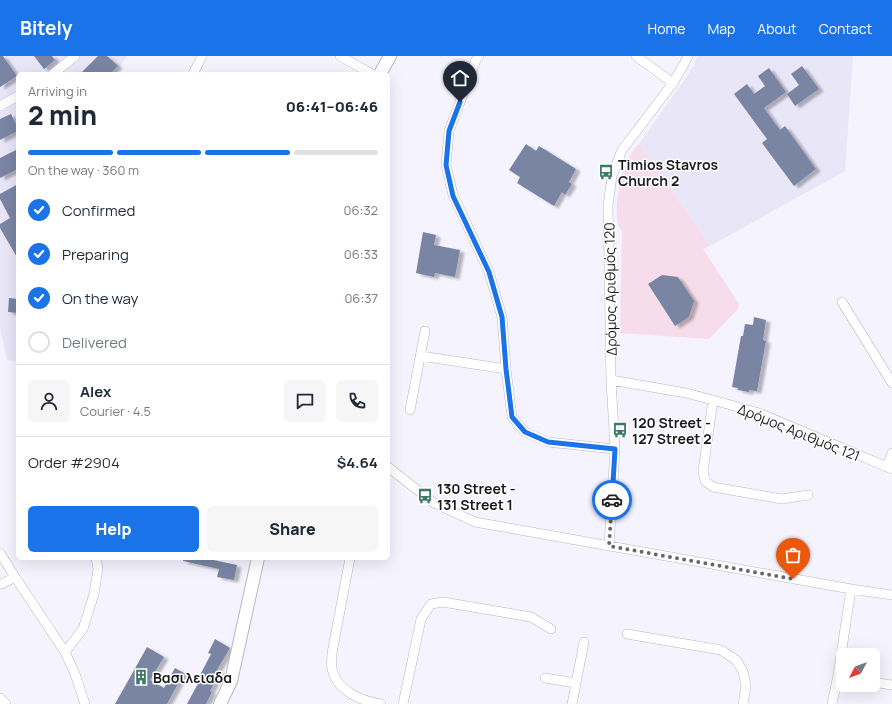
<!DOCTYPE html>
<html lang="en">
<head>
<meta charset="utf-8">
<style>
  :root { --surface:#fff; --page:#f6f6f7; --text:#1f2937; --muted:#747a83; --line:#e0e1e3; --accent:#1a73e8 }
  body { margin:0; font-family:Manrope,sans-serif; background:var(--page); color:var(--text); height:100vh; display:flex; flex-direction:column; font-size:15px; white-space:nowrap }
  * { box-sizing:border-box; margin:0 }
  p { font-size:13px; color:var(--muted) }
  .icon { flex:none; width:22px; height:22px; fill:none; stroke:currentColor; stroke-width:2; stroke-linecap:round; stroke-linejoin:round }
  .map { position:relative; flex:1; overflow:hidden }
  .drawer { position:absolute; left:16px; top:16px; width:374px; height:488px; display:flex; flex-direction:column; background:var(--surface); border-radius:6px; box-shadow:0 4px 16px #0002 }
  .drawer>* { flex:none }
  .needle { width:26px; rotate:229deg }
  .tools { position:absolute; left:836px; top:592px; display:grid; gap:8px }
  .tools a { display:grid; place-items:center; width:44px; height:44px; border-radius:6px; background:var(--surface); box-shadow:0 4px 16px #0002; font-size:20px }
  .pin { position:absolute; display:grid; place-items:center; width:34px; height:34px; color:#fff; margin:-41px -17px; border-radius:50% 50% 50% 0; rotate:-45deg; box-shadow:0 0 4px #0007 }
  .pin .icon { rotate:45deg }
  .courier { position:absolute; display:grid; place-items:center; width:40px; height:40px; margin:-20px; border:3px solid #1a73e8; border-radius:50%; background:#fff; color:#222; box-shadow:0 1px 5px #0007 }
  .overview em { font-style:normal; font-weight:800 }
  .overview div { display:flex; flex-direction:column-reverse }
  .overview { display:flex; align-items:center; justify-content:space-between; height:68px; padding:0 12px }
  h1 { font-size:26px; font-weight:800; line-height:30px }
  .bar { display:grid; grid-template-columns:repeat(4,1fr); gap:6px 4px; align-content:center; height:48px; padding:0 12px }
  .bar i { height:5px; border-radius:3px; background:var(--line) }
  .bar .on { background:var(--accent) }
  .bar p { grid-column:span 4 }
  .line { display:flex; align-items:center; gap:10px; padding:0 12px; border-top:1px solid var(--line) }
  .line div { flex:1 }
  .round { display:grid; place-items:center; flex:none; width:42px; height:42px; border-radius:6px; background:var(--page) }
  ol { padding:0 12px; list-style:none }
  li { display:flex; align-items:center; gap:12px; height:44px }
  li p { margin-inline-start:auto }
  li .icon { padding:4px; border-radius:50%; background:var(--accent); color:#fff; stroke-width:4 }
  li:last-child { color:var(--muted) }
  li i { width:22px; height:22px; border:2px solid var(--line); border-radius:50% }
  .button { display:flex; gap:8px; margin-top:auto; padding:8px 12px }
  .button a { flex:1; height:46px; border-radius:6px; background:var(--accent); color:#fff; font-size:16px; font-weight:800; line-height:46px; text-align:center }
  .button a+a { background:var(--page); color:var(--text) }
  header { display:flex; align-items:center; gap:24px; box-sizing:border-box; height:56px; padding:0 20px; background:var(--accent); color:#fff }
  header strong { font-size:19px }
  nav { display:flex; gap:22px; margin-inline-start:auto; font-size:14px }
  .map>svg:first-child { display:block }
</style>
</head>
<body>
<header>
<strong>Bitely</strong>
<nav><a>Home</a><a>Map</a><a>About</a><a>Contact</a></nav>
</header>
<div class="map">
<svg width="892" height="648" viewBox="0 0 892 648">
  <defs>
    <filter id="shadow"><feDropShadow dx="4.5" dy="2.5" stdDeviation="1" flood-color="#0004"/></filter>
  </defs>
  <rect width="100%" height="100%" fill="#f5f3fe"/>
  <path fill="#e9e6f8" d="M0,0H127L115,18H18V305L7,304L0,272Z
    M697,0H853L845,115L710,190L639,88L694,10Z"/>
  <path fill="#f7ddeb" d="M639,88L710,190L703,193L739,248L738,253L709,283L620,277L622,176C610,161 621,113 631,98C633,94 636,91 639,88Z"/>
  <path fill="#7985a3" filter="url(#shadow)" d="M0,0H3L17,20L0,31Z
    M34,0H52L55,4L44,13Z
    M98,0H107L118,10L110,18H80Z
    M802,10L819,33L795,50L787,38L799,29L791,18Z
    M769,12L786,36L764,52L780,74L785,70L816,113L794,130L762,87L767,83L734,38L747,28L754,38L765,30L758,20Z
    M11,58L18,72V75L0,84V63Z
    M526,88L536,95L539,90L576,113L569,126L572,128L565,139L562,136L554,150L517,127L520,121L509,114Z
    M18,93V113L0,122V102Z
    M18,128V203L0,172V168L10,162L0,143V138Z
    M423,176L436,179L434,189L460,194L455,221L435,217L434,221L416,217Z
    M662,219L678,221L694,245L689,261L675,270L648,228Z
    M9,242L18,243V257L8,256Z
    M754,261L766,264L763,284L766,285L757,335L749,334V336L738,334V332L732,331L741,280H743L745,268L753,269Z
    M184,502H213V504L237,509L234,524L217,521L219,513L183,505Z
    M215,583L230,592L217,614L220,616L210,635L212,636L206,648H187L201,622L199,621L211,598L208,597Z
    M147,591L164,601L150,624L164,632L175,612L184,617L167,648H115Z"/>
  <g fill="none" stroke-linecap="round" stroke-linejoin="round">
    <g stroke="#b9b7c1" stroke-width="10">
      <path id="minor" d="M340,0L372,18
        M479,0L476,4L449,75L446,109L453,139L489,216L502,261L506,313L512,361L525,376L548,386L615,393
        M636,0L673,27
        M53,18L75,0
        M193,18L202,0
        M0,50L18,40
        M842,246L892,327
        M421,300L506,313
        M611,324L686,337L713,344L759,357L892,413
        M713,344L703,415L705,425L713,431L782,443L808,439
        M410,354L425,275
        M388,411L434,447L475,466L851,533L892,539
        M887,411L892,397
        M609,489L615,393L611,324L608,150L612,120L622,94L673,27L684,8L688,0
        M0,497L15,521L65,596L75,618L85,648
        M350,502L332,597C332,602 331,608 332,613C337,635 361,645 381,648
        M0,528H2L15,521
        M627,578L721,594L736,604L743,615L746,630L743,648
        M65,596L83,573L94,538L98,513L96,502
        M545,622L576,627
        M873,626L892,629
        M0,642L6,648
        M403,648L421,563L431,548L443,546L531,561L551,573
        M572,648L584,586
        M832,648L838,619L851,533"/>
    </g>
    <g stroke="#b9b7c1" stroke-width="14">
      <path id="tertiary" d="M380,18L390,0
        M220,648L231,625L258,502"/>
    </g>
    <use href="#minor" stroke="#fff" stroke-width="9"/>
    <use href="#tertiary" stroke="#fff" stroke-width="12"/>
  </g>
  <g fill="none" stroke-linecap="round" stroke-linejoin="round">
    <path stroke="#67676c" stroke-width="4" stroke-dasharray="0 7.2" d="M612,444L609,490L793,523"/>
    <path stroke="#1a73e8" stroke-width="5" d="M460,46L449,75L446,109L453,140L489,216L502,261L506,313L512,361L525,376L548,386L615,393L612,444"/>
  </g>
  <defs>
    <g id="bus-bare" transform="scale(1.2)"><path d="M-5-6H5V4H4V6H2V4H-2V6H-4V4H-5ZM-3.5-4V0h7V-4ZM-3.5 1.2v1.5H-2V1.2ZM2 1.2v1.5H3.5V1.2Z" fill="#3d7a66" stroke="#fff" stroke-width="2.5" paint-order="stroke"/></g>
    <g id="building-bare" transform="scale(1.2)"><path d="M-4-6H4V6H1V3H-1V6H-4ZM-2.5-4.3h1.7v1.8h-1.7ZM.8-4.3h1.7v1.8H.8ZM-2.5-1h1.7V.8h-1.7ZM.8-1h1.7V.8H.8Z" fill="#3d7a66" stroke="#fff" stroke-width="2.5" paint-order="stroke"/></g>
  </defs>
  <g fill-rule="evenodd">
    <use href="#bus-bare" x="606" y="116"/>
    <use href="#bus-bare" x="620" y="374"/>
    <use href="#bus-bare" x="425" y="440"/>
    <use href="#building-bare" x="141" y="621"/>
  </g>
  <g text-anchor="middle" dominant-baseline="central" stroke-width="3" stroke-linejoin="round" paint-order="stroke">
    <g font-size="14" font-weight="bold" fill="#1b1b1e" stroke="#fff" text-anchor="start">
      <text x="618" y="108">Timios Stavros<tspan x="618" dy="16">Church 2</tspan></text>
      <text x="632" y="366">120 Street -<tspan x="632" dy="16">127 Street 2</tspan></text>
      <text x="437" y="432">130 Street -<tspan x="437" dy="16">131 Street 1</tspan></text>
      <text x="153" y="621">Βασιλειαδα</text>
    </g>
    <g font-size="14" fill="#1b1b1e" stroke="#fff">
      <text transform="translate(610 233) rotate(-91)">Δρόμος Αριθμός 120</text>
      <text transform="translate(799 376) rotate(22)">Δρόμος Αριθμός 121</text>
    </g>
  </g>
</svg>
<div class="tools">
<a><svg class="needle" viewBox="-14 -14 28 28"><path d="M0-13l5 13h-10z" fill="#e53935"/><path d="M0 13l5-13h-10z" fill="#747a83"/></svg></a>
</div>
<div class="pin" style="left:793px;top:523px;background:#ea580c"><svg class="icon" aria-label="bag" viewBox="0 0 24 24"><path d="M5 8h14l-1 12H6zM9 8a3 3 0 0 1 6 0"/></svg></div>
<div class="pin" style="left:460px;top:46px;background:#1f2937"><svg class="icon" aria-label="home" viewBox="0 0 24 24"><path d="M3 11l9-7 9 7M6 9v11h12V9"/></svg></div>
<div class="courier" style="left:612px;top:444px"><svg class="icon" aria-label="car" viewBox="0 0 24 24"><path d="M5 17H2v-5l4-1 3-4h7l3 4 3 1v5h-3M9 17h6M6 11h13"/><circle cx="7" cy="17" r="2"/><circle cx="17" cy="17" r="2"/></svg></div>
<section class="drawer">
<div class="overview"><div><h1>2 min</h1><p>Arriving in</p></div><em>06:41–06:46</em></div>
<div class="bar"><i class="on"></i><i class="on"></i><i class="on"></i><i></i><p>On the way · 360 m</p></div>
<ol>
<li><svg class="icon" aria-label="check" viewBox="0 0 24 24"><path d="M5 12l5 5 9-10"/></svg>Confirmed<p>06:32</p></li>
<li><svg class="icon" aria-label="check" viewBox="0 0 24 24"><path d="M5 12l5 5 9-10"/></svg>Preparing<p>06:33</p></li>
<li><svg class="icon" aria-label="check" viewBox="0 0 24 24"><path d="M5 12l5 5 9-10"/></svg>On the way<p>06:37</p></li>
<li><i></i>Delivered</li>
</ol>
<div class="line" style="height:72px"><a class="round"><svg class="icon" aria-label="person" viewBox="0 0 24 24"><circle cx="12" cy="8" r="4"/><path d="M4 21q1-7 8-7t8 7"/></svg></a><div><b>Alex</b><p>Courier · 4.5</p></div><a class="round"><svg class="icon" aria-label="chat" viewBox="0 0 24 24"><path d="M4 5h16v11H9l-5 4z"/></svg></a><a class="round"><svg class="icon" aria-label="phone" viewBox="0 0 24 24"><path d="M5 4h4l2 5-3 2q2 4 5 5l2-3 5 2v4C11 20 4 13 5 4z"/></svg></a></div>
<div class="line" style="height:52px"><div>Order #2904</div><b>$4.64</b></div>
<div class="button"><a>Help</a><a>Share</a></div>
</section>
</div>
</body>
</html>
